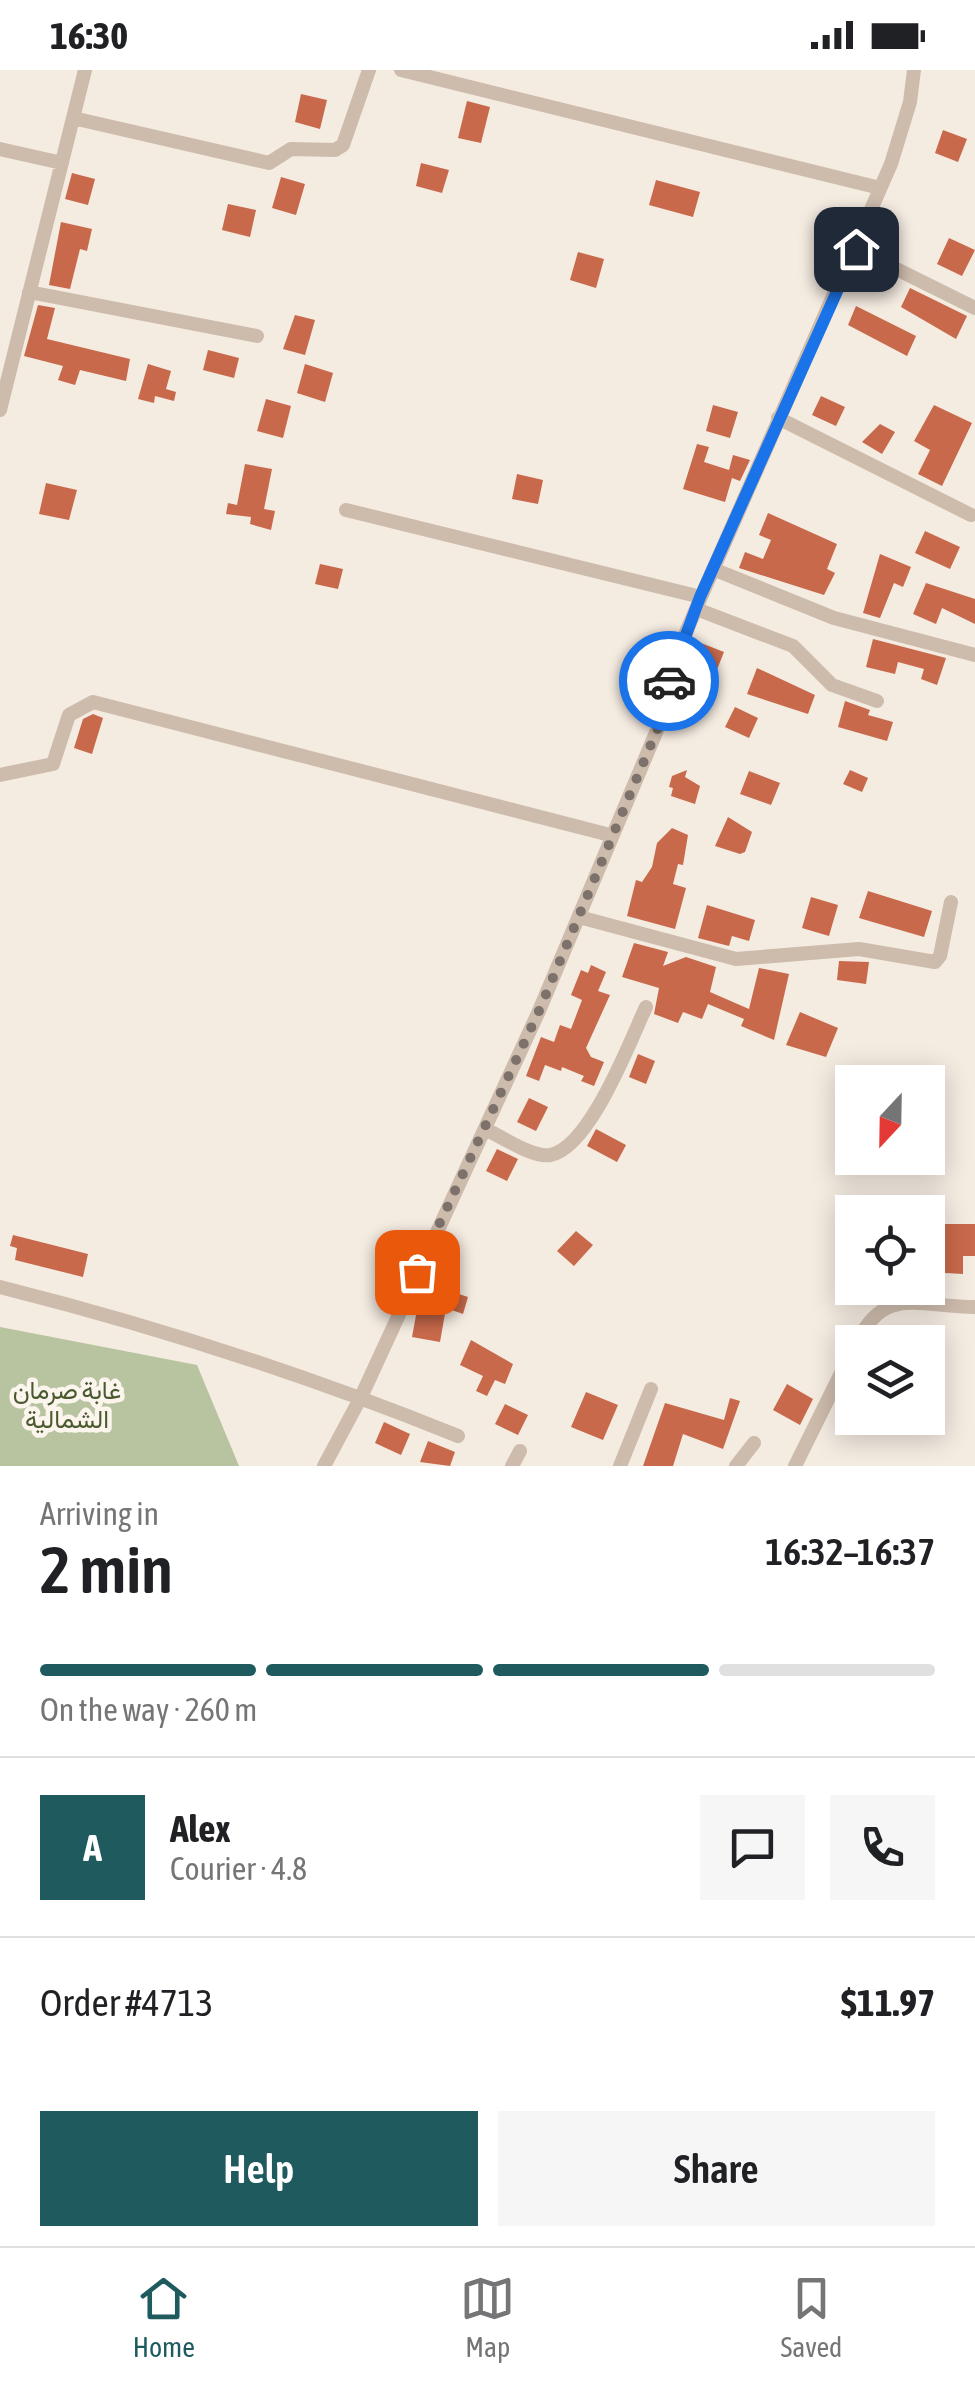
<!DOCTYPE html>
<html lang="en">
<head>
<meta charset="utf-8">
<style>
  :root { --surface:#fff; --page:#f6f6f6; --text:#202124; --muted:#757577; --line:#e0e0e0; --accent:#1f5a5e }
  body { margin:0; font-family:"Asap Condensed",Vazirmatn,sans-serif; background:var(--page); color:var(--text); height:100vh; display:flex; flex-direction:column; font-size:38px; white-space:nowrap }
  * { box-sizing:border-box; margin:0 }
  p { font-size:32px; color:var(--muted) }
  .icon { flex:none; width:55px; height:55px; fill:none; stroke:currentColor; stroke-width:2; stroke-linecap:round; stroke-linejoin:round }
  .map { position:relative; height:1396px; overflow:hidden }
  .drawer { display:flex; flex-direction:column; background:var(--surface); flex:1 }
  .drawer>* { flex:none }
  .needle { width:65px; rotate:202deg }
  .tools { position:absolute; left:835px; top:995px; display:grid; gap:20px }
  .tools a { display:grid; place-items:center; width:110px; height:110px; border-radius:0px; background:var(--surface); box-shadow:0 5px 25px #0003; font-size:50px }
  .pin { position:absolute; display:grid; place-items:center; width:85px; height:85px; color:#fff; margin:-42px; border-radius:20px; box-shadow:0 5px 15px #0006 }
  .courier { position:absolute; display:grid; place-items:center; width:100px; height:100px; margin:-50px; border:8px solid #1a73e8; border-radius:50%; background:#fff; color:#222; box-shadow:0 2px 12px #0007 }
  .headline em { font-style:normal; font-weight:600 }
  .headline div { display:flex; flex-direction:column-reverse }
  .headline { display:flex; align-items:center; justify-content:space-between; height:170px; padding:0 40px }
  h1 { font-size:65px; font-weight:600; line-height:75px }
  .bar { display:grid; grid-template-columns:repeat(4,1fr); gap:15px 10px; align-content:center; height:120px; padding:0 40px }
  .bar i { height:12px; border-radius:8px; background:var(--line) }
  .bar .selected { background:var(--accent) }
  .bar p { grid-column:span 4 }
  .line { display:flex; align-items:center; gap:25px; padding:0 40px; border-top:2px solid var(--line) }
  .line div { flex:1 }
  .round { display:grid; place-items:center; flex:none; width:105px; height:105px; border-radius:0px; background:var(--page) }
  .primary-button { display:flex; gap:20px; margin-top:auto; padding:20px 40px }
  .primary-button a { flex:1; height:115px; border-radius:0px; background:var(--accent); color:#fff; font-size:40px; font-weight:600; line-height:115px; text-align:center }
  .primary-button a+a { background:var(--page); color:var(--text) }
  .status { display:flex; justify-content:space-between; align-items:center; height:70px; padding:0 50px; background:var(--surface); direction:ltr }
  .status svg { height:28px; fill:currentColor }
  .dock { display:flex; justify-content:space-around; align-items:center; height:140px; border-top:2px solid var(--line); background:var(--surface); font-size:28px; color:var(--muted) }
  .dock a { display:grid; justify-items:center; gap:5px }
  .dock .selected { color:var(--accent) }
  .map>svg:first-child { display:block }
</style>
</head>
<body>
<div class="status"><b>16:30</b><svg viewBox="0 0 49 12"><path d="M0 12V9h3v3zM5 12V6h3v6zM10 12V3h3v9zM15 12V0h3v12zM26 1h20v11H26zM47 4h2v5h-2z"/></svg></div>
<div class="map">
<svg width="975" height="1396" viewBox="0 0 975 1396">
  <rect width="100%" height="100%" fill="#f4ebe1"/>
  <path fill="#b8c4a0" d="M0,1257L197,1295L239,1396H0Z"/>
  <path fill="#c8694b" d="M301,24L327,30L320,59L295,52Z
    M467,31L490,37L481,73L458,68Z
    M943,60L967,69L958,92L935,83Z
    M421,93L449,100L442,123L416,116Z
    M72,103L95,109L88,135L65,129Z
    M281,107L305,114L296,145L272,138Z
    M656,110L700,122L693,147L649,135Z
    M228,134L256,140L250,167L222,160Z
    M61,152L92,159L87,181L80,179L70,219L49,215Z
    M949,168L975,180L962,206L937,194Z
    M578,182L604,189L596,218L570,210Z
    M910,218L967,246L956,269L901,237Z
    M38,235L55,238L47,269L130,289L126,311L80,300L75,315L58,310L63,296L24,286Z
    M856,236L916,266L907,286L848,255Z
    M295,245L315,250L305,285L283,279Z
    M208,280L239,288L234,308L203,300Z
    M148,294L171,301L166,319L176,322L174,331L155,326L154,333L138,329Z
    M305,294L333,303L325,332L297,323Z
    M821,326L845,337L836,356L812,345Z
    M266,329L291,336L283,368L257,361Z
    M713,335L738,342L730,368L706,361Z
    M934,335L972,353L942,416L918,404L930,380L914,371Z
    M880,354L895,362L882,384L862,372Z
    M697,374L709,377L704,392L729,400L733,385L750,390L740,411L732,408L725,432L683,419Z
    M245,394L272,399L264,439L275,441L271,460L250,454L251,447L226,444L228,433L237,435Z
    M517,404L543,410L538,434L512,429Z
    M46,413L77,420L69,450L39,444Z
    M768,443L837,474L827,499L835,503L824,525L739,498L745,482L763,489L771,470L759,465Z
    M925,461L960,477L950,499L915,483Z
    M880,484L911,497L903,517L894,513L880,548L863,543Z
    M320,494L343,499L338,519L315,514Z
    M926,513L975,529V554L942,538L936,554L913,544Z
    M873,569L946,588L937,615L921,609L924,599L898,592L895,604L866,597Z
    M701,573L724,582L714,607L692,599Z
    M757,598L815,625L808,644L747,624Z
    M845,631L870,640L868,645L893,652L887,671L838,657Z
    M735,637L758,648L749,668L725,657Z
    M93,644L103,648L92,684L74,678L83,649Z
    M687,700L685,707L700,716L695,734L671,726L673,718L669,717L672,706Z
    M850,700L868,708L862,722L843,714Z
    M749,701L780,713L771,735L740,724Z
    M728,747L752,762L745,782L740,784L715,776Z
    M672,758L688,765L683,795L678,794L673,814L686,818L675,859L627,846L636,810L642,812L652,797L657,773Z
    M868,821L932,841L924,867L859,848Z
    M811,827L838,835L829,866L802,858Z
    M707,835L755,850L749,871L732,866L729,876L698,868Z
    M634,873L668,882L663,896L686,887L716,897L710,922L749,939L759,898L789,904L774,970L741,956L744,949L708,934L702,949L683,942L678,953L654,944L659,918L622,907Z
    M839,891L869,892L866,914L837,910Z
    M591,895L606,902L598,921L610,925L586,978L591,987L604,992L594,1016L581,1011L584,1006L562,997L561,1001L545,995L539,1011L526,1006L541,967L554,972L560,955L571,959L582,930L571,925L581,900L588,903Z
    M800,942L838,958L826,987L786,975Z
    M638,984L655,991L646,1014L629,1007Z
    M529,1028L548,1037L536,1061L517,1052Z
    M596,1059L626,1075L617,1092L587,1076Z
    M497,1079L518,1089L507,1111L486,1101Z
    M935,1147L944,1149L943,1154H975V1186H963V1204L928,1202V1177Z
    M576,1161L593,1175L574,1196L557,1181Z
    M13,1165L88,1184L83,1207L15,1190L17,1178L10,1176Z
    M437,1217L468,1227L463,1244L446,1238L440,1272L412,1267L417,1240L428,1242Z
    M471,1270L513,1294L505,1314L495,1310L487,1326L476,1321L483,1306L460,1295Z
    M787,1314L813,1329L800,1355L773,1340Z
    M586,1322L618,1335L603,1370L571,1357Z
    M730,1328L740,1331L723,1379L683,1364L673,1396H643L665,1333L724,1350Z
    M505,1334L528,1345L518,1365L495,1354Z
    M384,1352L410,1364L401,1385L375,1373Z
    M428,1371L455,1382L450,1396L420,1392Z"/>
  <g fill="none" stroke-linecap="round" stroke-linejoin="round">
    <path stroke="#cdbbac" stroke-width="14" d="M401,0L880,118
      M73,48L269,93L291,79L335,80L343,75L369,0
      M0,79L62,93
      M856,179L975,238
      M29,222L257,266
      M0,340L85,0
      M778,348L971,445
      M346,440L701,527
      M713,499L834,548L975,585
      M699,540L793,576L832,615L877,631
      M0,705L53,694L69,645L93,632L610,765
      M579,847L736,889L859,879L935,892L940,886L951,832
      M485,1059C501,1066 532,1088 550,1085C590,1078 630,971 646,937
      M0,1217C156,1256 309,1306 458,1366
      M857,1272C885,1215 919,1237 975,1237
      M324,1396L361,1327L539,941L660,653L673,593L701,527L891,94L910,32L914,0
      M512,1396L520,1381
      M620,1396L651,1319
      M736,1396L754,1373
      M795,1396L852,1281"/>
  </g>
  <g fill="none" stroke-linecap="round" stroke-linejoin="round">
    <path stroke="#7c716b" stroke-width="10" stroke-dasharray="0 18" d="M417,1202L539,941L660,653L669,611"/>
    <path stroke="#1a73e8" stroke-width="12" d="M669,611L700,527L856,179"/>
  </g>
  <g text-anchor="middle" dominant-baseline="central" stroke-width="9" stroke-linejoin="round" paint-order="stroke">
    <g font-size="25" fill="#4a5a2e" stroke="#fbf5ee">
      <text x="67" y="1320">غابة صرمان<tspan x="67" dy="29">الشمالية</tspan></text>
    </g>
  </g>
</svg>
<div class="tools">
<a><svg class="needle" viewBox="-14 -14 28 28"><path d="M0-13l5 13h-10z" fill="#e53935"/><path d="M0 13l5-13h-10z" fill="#757577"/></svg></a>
<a><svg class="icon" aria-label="locate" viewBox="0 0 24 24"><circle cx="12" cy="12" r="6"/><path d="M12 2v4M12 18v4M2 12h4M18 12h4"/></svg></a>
<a><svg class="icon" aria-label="layers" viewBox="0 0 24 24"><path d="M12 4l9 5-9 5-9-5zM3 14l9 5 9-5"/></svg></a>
</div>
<div class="pin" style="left:417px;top:1202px;background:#ea580c"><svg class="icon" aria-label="bag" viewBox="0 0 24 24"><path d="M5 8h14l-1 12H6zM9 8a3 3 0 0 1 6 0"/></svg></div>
<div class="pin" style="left:856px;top:179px;background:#1f2937"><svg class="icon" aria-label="home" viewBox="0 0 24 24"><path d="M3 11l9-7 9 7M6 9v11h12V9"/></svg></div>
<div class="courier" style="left:669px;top:611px"><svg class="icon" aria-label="car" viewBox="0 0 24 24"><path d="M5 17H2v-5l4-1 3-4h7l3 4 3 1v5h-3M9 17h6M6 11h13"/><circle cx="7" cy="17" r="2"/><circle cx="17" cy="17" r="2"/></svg></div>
</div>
<section class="drawer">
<div class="headline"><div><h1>2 min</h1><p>Arriving in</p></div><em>16:32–16:37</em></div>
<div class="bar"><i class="selected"></i><i class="selected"></i><i class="selected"></i><i></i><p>On the way · 260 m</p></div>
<div class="line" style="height:180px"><b class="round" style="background:var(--accent);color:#fff">A</b><div><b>Alex</b><p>Courier · 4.8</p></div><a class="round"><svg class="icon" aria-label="chat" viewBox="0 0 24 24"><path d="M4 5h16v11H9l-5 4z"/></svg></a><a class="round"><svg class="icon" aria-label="phone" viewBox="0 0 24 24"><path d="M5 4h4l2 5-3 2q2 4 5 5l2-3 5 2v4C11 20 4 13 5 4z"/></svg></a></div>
<div class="line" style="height:130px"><div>Order #4713</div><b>$11.97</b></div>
<div class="primary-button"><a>Help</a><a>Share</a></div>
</section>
<nav class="dock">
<a class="selected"><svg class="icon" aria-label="home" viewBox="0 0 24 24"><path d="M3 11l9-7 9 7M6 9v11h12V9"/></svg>Home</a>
<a><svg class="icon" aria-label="map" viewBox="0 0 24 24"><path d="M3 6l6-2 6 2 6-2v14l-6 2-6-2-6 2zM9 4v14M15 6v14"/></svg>Map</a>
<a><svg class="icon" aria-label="saved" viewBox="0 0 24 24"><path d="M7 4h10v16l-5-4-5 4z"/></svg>Saved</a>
</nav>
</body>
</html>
